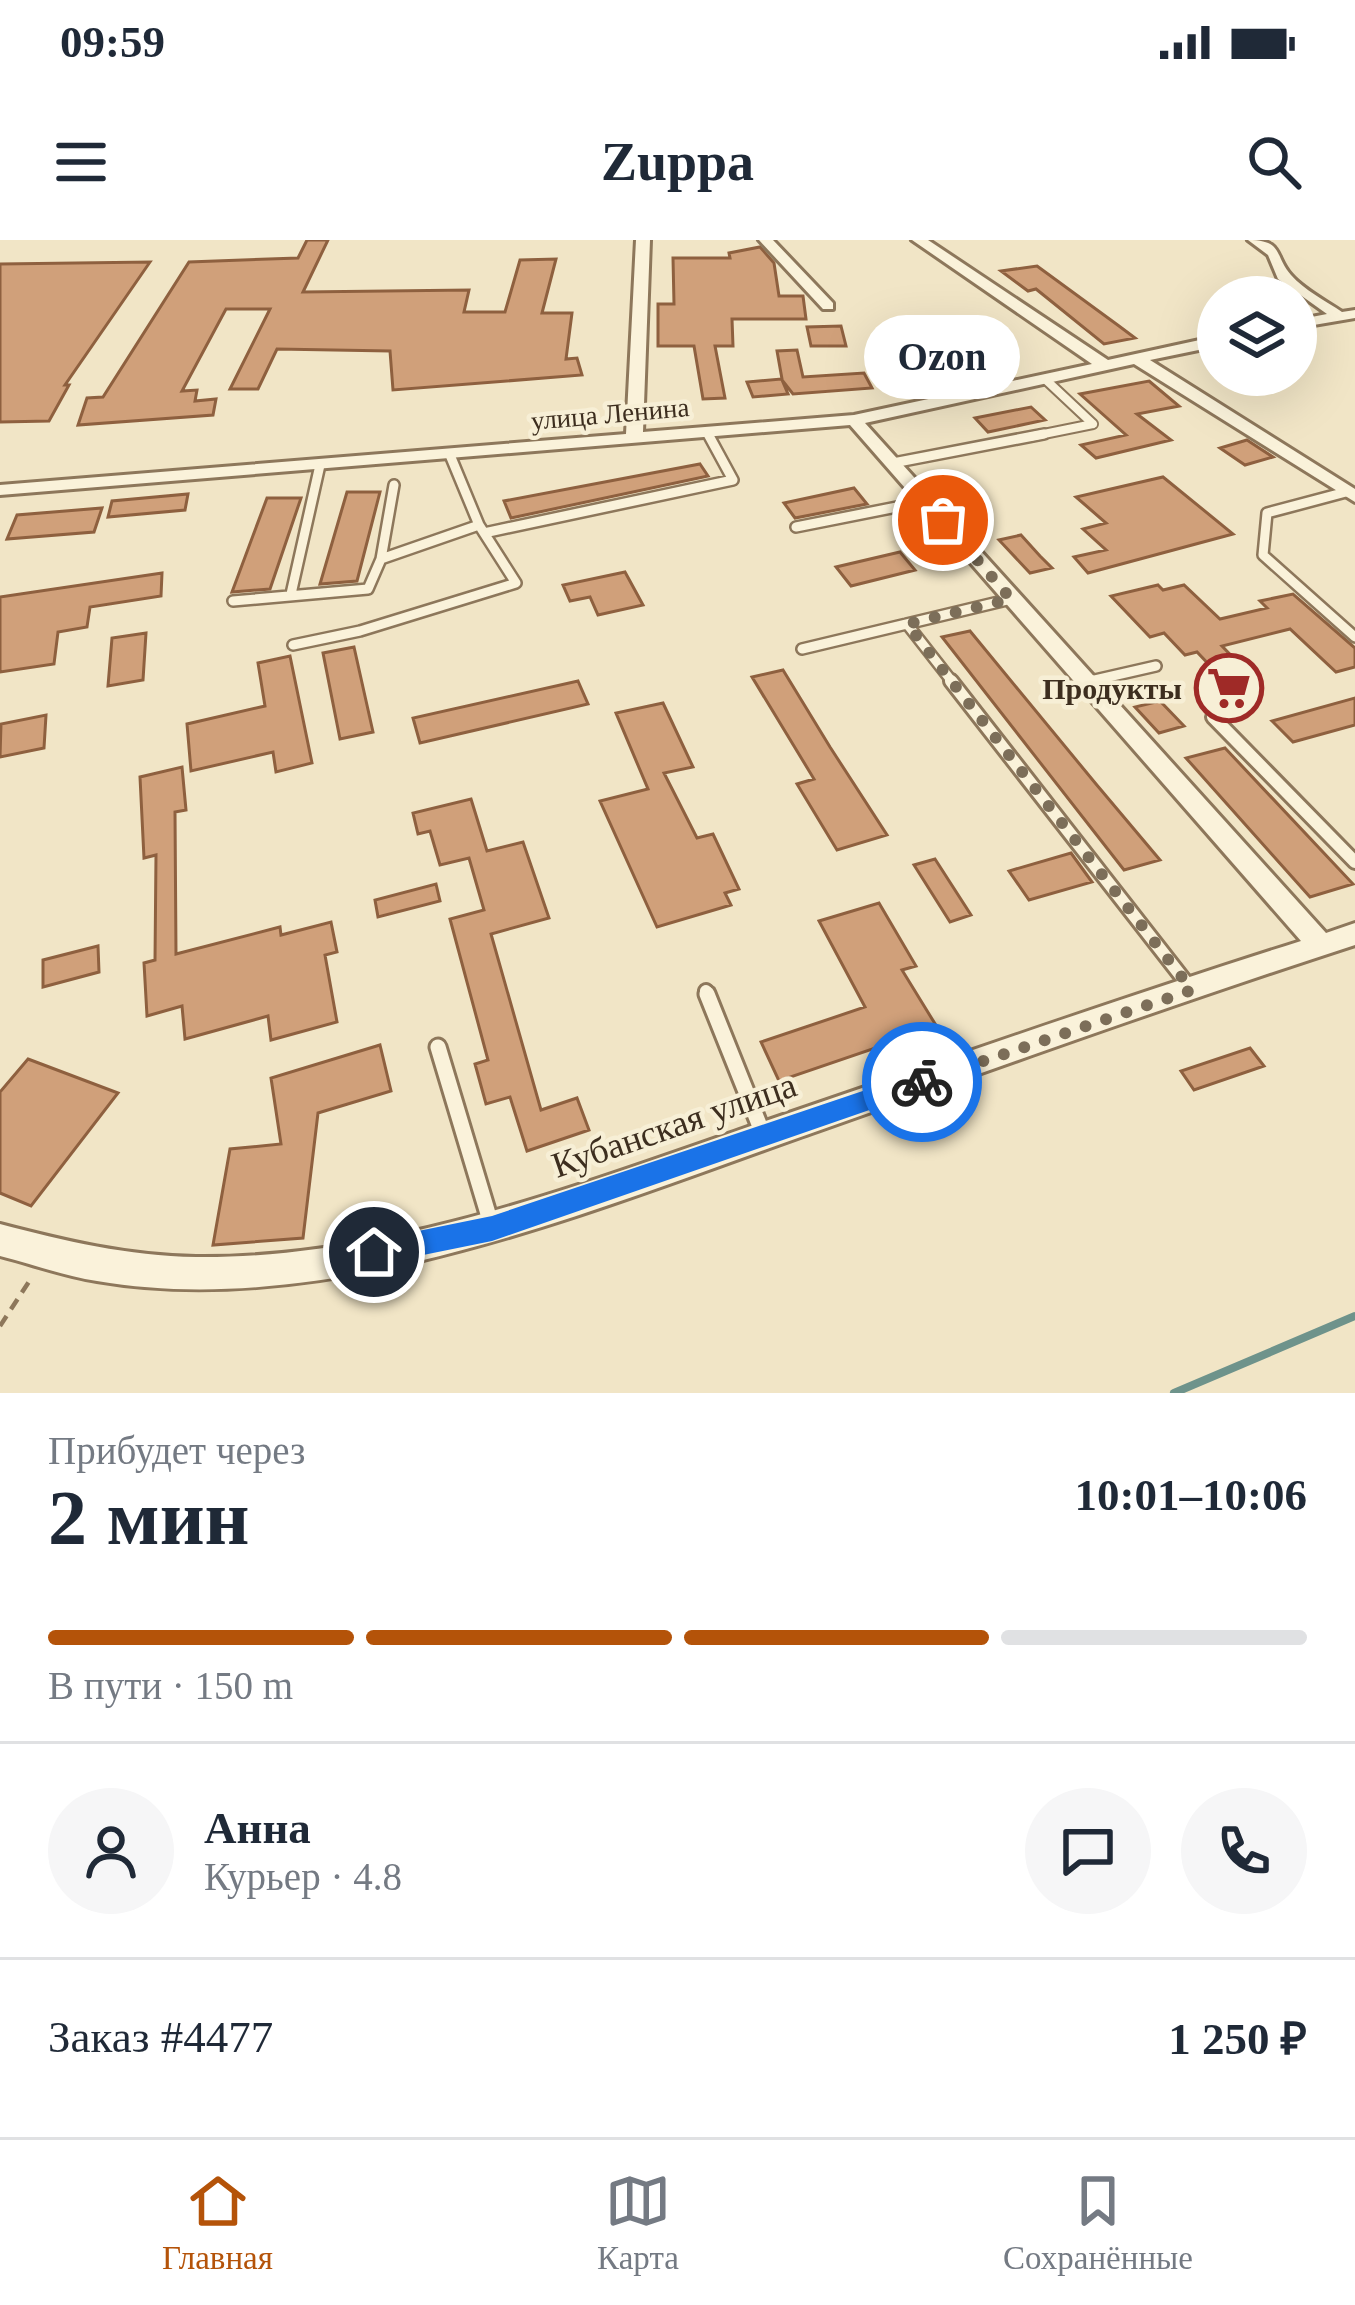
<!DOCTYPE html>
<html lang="ru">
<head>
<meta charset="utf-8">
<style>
  :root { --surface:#fff; --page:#f6f6f7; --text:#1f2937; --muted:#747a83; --line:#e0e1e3; --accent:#b45309 }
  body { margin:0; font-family:Georgia,serif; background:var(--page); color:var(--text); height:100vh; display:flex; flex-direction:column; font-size:45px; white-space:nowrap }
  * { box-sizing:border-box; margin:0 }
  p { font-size:39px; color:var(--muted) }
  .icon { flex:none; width:66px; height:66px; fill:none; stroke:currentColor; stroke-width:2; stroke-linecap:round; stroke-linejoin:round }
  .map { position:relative; height:1153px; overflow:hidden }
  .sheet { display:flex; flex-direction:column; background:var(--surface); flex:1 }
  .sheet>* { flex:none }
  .fabs { position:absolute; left:1197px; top:36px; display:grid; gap:24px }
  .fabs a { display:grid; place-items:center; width:120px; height:120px; border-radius:50%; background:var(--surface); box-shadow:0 12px 48px #0002; font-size:60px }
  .pin { position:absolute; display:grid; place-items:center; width:102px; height:102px; color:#fff; margin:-51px; border:6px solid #fff; border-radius:50%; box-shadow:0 3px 12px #0007 }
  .courier { position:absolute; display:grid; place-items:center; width:120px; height:120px; margin:-60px; border:9px solid #1a73e8; border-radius:50%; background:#fff; color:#222; box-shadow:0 3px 15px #0007 }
  .bubble { position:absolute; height:84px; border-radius:42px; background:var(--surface); box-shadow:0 12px 48px #0002; font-size:39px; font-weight:600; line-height:84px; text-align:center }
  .head em { font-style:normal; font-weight:600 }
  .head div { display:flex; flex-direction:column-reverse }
  .head { display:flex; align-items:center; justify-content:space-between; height:204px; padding:0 48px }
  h1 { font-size:78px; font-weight:600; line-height:90px }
  .bar { display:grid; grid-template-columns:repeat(4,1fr); gap:18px 12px; align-content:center; height:144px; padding:0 48px }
  .bar i { height:15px; border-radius:9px; background:var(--line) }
  .bar .current { background:var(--accent) }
  .bar p { grid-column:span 4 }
  .line { display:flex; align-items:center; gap:30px; padding:0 48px; border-top:3px solid var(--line) }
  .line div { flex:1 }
  .round { display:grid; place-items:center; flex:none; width:126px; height:126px; border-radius:63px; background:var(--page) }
  .status { display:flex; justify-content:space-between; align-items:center; height:84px; padding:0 60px; background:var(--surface); direction:ltr }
  .status svg { height:33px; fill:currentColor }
  header { display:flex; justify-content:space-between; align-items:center; height:156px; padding:0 48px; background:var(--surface); font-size:54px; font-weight:600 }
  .menu { display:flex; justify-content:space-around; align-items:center; height:168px; border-top:3px solid var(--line); background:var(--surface); font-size:33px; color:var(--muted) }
  .menu a { display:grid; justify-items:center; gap:6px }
  .menu .current { color:var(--accent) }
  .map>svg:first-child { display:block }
</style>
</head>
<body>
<div class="status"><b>09:59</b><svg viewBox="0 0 49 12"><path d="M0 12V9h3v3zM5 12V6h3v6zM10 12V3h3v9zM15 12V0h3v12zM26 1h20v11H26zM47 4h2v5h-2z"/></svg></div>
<header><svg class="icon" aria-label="menu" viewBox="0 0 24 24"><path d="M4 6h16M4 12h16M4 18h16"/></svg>Zuppa<svg class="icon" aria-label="search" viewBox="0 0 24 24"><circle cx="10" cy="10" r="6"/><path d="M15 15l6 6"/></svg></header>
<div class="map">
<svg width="1355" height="1153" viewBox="0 0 1355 1153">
  <rect width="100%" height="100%" fill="#f1e5c6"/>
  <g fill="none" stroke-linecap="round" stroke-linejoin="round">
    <path stroke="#6e938b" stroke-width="8" d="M1174,1153L1355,1076"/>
  </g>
  <path fill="#d0a07a" stroke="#8e603f" stroke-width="3" d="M307,0H328L303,52L469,50L464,72H505L520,20L556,19L542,73H572L566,119L577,118L582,135L393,150L390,111L277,109L258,149H230L270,69H226L182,151L197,150L195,161L216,159L213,175L78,185L87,158L103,157L189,22L298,18Z
    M760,7L774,23L779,56H803L806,79H732L733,106H715L725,158L703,159L694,106H658V64H674L673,18H730L729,13Z
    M150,22L65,145H69L49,181L0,182V24Z
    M1037,26L1119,86L1135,98L1104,104L1036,49L1028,51L1001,31Z
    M921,84L930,92L953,112L926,118L925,105H892L879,92Z
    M841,86L846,106H811L807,87Z
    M797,110L803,137L864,133L872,148L793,154L782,140L788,154L753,157L747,142L782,139L777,111Z
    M1149,141L1179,166L1137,174L1171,200L1096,218L1081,205L1126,195L1080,154Z
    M1031,167L1045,180L988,192L975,178Z
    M1247,200L1250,202L1273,217L1245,225L1220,208Z
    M700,224L708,236L511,278L504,261Z
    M1163,237L1233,294L1088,333L1074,317L1106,310L1083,289L1106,283L1076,257Z
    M854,248L867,264L795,278L784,263Z
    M347,252H380L357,341L320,344Z
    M188,254L185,270L108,277L112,261Z
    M267,258H301L270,349L232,352Z
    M102,268L94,292L7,299L17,275Z
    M1021,295L1040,316L1052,328L1030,333L999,300Z
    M900,312L915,330L851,346L836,327Z
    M625,332L643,365L598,375L590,357L570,361L563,345Z
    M162,333L161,356L90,367L87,387L58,392L54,424L0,432V357Z
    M1158,345L1163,350L1184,345L1220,379L1267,368L1260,361L1293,354L1355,408V427L1336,432L1290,389L1222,406L1242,427L1217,433L1197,412L1185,415L1164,393L1150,397L1111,356Z
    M970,391L1096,544L1160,620L1124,630L942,397Z
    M146,393L143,440L108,446L112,398Z
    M354,407L373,492L340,499L323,413Z
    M290,416L312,523L276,532L273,512L191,531L187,484L265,466L258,423Z
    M783,430L830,507L887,595L837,610L797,544L814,539L752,437Z
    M1240,439L1258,457L1219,468L1201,450Z
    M578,441L588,464L420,503L413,478Z
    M1355,458V485L1293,502L1272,481Z
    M1160,461L1184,486L1159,493L1135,467Z
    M663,463L693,527L664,533L697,598L713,594L739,649L725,653L731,665L657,687L600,561L648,549L616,473Z
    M46,475L44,508L0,517L1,484Z
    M1225,508L1353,644L1310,657L1186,518Z
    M182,527L186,570L175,572L176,714L280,687L281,695L331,682L337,712L325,715L337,782L271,800L268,776L185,799L182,766L147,776L144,723L155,720L156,615L144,618L140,537Z
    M471,559L487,611L523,602L549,678L491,694L541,870L577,858L589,890L527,911L510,857L486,864L475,824L488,820L450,679L484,670L469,618L440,625L430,591L418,594L413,573Z
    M1071,613L1092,642L1029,660L1009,631Z
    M935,619L971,675L950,682L914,625Z
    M436,644L440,661L378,677L375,660Z
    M879,663L916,726L902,730L937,787L779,841L761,802L865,767L819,681Z
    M98,706L99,732L43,747V720Z
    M380,805L391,851L318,873L303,998L213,1005L230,909L281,904L271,838Z
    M1250,808L1264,826L1194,850L1181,831Z
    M28,819L118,853L31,966L0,953V852Z"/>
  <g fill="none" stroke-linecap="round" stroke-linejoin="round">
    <g stroke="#8d775b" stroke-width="12">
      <path id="service-far3" d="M1045,139L1093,184
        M1029,197L1093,184"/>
    </g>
    <g stroke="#8d775b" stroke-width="14">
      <path id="service-far2" d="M893,223L1044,194
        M1346,252L1267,273L1263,315L1355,397
        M796,287L927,261
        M484,293L733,240L708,194
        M381,319L479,285
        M291,354L320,225
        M233,361L368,349L381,319L394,245
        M907,384L954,444
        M293,405L360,391L516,343L479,285L450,215
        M802,409L1011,359
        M1086,442L1156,426"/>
    </g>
    <g stroke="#8d775b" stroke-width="18">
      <path id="service-far1" d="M951,441L1192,750
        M1086,442L1091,441
        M1213,477L1355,622
        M706,751L708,757"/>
    </g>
    <g stroke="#8d775b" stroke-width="21">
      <path id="service" d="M707,754L763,894
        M438,807L492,987"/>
    </g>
    <g stroke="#8d775b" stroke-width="6">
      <path id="minor" d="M636,0H650L643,192L854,175L1092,124L912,0H928L1108,120L1218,96V106L1150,120L1355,249V262L1134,124L865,183L1326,693L1355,683V705C1173,764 993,829 812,893C596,969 330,1081 97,1041C64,1036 32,1024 0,1016V984C65,1001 128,1016 196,1017C383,1019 568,949 742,889C928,826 1114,760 1301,701L850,185L0,255V245L626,194Z
        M759,0H773L833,63V69H823Z
        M1248,0C1284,0 1274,16 1291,35C1304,50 1326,61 1342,72L1355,70V78L1296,88V80L1327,74L1278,39L1268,15Z"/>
    </g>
    <path stroke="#8d775b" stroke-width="4.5" stroke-dasharray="12 8" stroke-linecap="butt" d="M0,1086L32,1037"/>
    <use href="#service-far3" stroke="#faf2da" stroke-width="8"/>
    <use href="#service-far2" stroke="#faf2da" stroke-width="9"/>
    <use href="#service-far1" stroke="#faf2da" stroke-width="12"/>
    <use href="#service" stroke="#faf2da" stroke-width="15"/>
    <use href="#minor" fill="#faf2da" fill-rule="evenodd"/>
  </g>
  <path fill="#1a73e8" d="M922,831L930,834V849L492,1001L374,1025L361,1012L374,1000L492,976Z"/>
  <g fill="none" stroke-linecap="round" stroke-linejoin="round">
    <path stroke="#7c6e59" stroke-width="12" stroke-dasharray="0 21.6" d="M922,842L1192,750L907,384L1011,359L943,280"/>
  </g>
  <defs>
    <g id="supermarket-ring" transform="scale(3.45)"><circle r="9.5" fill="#f7efd6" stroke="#9f2a27" stroke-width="1.5"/><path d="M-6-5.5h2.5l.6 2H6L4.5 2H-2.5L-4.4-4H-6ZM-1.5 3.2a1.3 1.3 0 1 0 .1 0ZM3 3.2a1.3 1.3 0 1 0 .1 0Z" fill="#9f2a27"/></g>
  </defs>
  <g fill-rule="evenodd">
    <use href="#supermarket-ring" x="1229" y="448"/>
  </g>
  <g text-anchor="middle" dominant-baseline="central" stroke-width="9" stroke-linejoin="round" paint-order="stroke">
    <g font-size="27" fill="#3d2e1f" stroke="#f7efd6">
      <text transform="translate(610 174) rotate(-5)">улица Ленина</text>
    </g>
    <g font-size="30" font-weight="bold" fill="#3d2e1f" stroke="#f7efd6" text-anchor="end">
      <text x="1182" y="448">Продукты</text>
    </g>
    <g font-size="36" fill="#3d2e1f" stroke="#f7efd6">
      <text transform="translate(674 885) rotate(-19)">Кубанская улица</text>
    </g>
  </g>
</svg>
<div class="fabs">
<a><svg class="icon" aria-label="layers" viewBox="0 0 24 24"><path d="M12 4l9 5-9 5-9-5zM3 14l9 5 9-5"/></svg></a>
</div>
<div class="pin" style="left:943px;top:280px;background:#ea580c"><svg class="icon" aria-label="bag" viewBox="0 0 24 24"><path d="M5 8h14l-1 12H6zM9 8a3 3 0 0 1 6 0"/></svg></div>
<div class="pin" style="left:374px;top:1012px;background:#1f2937"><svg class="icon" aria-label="home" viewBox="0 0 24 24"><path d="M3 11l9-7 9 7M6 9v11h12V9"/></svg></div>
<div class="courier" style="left:922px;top:842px"><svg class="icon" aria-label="bike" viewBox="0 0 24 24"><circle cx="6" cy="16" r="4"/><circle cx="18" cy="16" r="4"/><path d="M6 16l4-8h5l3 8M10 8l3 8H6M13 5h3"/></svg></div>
<div class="bubble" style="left:864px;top:75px;width:156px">Ozon</div>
</div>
<section class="sheet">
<div class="head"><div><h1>2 мин</h1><p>Прибудет через</p></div><em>10:01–10:06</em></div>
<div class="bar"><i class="current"></i><i class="current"></i><i class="current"></i><i></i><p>В пути · 150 m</p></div>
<div class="line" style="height:216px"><a class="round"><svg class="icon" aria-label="person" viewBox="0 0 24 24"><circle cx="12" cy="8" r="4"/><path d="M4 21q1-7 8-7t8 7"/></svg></a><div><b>Анна</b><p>Курьер · 4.8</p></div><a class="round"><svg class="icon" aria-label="chat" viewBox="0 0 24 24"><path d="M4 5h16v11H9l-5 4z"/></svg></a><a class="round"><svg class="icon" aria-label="phone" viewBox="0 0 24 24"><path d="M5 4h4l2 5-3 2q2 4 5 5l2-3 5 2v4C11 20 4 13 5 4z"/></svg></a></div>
<div class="line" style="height:156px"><div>Заказ #4477</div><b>1 250 ₽</b></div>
</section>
<nav class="menu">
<a class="current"><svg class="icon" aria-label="home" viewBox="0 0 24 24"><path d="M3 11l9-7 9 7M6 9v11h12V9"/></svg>Главная</a>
<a><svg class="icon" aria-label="map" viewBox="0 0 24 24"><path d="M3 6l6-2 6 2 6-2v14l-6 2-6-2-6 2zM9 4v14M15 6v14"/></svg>Карта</a>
<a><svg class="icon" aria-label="saved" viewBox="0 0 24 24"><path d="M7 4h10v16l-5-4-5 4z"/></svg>Сохранённые</a>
</nav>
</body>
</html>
